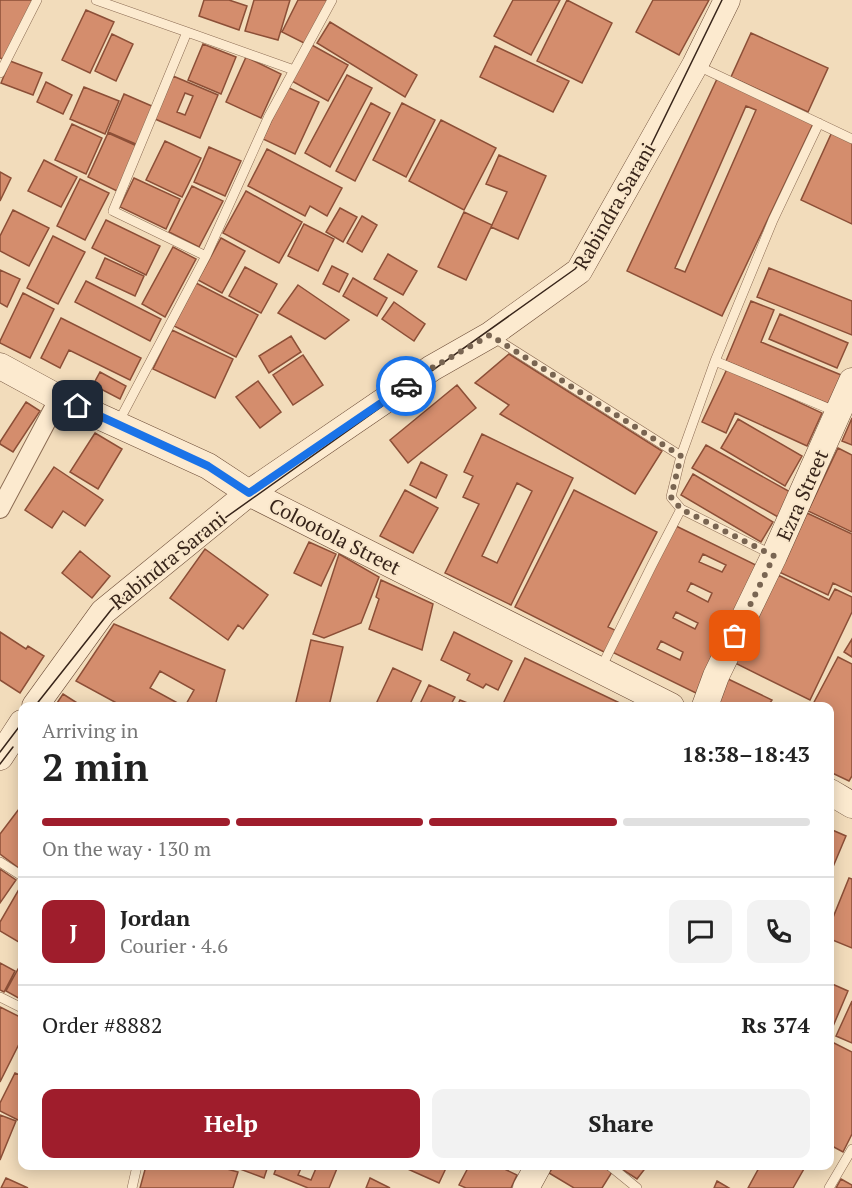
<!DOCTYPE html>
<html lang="en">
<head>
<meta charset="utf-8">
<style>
  :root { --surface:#fff; --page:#f2f2f2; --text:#222; --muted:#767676; --line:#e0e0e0; --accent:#9f1d2c }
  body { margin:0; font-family:"PT Serif",serif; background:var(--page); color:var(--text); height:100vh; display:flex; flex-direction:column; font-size:22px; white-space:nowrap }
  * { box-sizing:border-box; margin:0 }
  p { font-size:20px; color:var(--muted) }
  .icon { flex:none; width:33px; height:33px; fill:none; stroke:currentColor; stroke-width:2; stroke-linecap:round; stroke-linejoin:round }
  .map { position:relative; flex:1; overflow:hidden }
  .panel { position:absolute; left:18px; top:702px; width:816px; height:468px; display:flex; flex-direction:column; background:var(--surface); border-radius:12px; box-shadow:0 3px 15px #0003 }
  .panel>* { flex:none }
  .pin { position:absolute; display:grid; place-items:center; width:51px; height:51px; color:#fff; margin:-26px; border-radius:12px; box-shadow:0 3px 9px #0006 }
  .courier { position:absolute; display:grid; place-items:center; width:60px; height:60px; margin:-30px; border:4px solid #1a73e8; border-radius:50%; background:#fff; color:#222; box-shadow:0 2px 8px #0007 }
  .summary em { font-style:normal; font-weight:700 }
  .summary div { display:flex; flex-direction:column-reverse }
  .summary { display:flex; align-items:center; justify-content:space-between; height:102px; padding:0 24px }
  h1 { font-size:39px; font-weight:700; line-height:45px }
  .bar { display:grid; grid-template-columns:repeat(4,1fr); gap:9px 6px; align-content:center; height:72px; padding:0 24px }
  .bar i { height:8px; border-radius:4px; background:var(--line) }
  .bar .selected { background:var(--accent) }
  .bar p { grid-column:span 4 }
  .line { display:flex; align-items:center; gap:15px; padding:0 24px; border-top:2px solid var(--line) }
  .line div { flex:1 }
  .round { display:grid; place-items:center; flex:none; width:63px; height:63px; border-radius:12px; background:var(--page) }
  .primary-button { display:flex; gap:12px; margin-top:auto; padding:12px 24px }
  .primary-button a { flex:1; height:69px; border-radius:12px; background:var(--accent); color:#fff; font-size:24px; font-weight:700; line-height:69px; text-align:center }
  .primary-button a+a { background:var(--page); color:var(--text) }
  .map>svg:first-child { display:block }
</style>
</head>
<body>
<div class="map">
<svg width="852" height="1188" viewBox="0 0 852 1188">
  <rect width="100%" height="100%" fill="#f2dcbb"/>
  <path fill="#d48d6d" stroke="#8c4f37" stroke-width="1.5" fill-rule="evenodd" d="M0,0H34L3,59L0,58Z
    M204,0H229L247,6L239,30L199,16Z
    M254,0H290L278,40L245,31Z
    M298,0H328L306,44L282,32Z
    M513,0H560L531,55L494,36Z
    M567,0L612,23L582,83L537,61Z
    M653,0H709L679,55L636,32Z
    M86,10L114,22L90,73L62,60Z
    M330,22L417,75L405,97L317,43Z
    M751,33L828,68L808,112L731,77Z
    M112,34L133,44L116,81L95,71Z
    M203,44L236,57L221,94L188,80Z
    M310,44L348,65L328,101L290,80Z
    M495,46L569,81L553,112L480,77Z
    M246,57L281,74L261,118L226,102Z
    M10,61L42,73L33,95L1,83Z
    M347,75L372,88L330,167L305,153Z
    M173,76L218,95L200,138L155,119ZM185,93L193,96L185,115L177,112Z
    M717,79L813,124L722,316L627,271ZM746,106L756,110L685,272L675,268Z
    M46,82L72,95L63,114L37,102Z
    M84,87L119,101L105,134L70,119Z
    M287,87L319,102L295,154L263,139Z
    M124,94L154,107L138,145L108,132Z
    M371,103L390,113L355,181L336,171Z
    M402,103L435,120L406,177L373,160Z
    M441,120L496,148L464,210L409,181Z
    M72,124L102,138L86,174L55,160Z
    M832,132L852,141V224L801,200Z
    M108,133L137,146L117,191L88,177Z
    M165,141L201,158L182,197L146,180Z
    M209,147L241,161L225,196L194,182Z
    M267,149L342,188L327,216L310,206L305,216L248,186Z
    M499,155L546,176L518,239L491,227L507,192L486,184Z
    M44,160L77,177L61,207L28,191Z
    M0,172L11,178L0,201Z
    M134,178L180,199L166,229L120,207Z
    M80,179L109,193L85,240L57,226Z
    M192,186L223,201L199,247L169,232Z
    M246,191L302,222L279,263L223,233Z
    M340,208L357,217L343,242L326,232Z
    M13,210L49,228L29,266L0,251V236Z
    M464,212L492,225L466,280L438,267Z
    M362,216L377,225L362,252L347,243Z
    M106,220L160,246L146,275L92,248Z
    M304,224L334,239L318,271L288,256Z
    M53,236L85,252L58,304L27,288Z
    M221,238L245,251L222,293L198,280Z
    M173,247L196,259L165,317L142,304Z
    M388,254L417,271L403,295L374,279Z
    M105,258L144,276L135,296L96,278Z
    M332,266L348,274L339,292L323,284Z
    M245,267L277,284L261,313L229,296Z
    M769,268L852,301V335L757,297Z
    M0,270L20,279L7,307L0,303Z
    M353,278L387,298L377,316L343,296Z
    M86,281L161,319L150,341L75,302Z
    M196,283L258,315L236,357L174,326Z
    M298,285L349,320L325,339L278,313Z
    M23,293L54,309L30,358L0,343V341Z
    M751,301L774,310L761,342L846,377L834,406L726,361Z
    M394,302L425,324L414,341L382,319Z
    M780,314L848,343L837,368L769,339Z
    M61,318L141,358L130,380L69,350L60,368L41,358Z
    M172,330L233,359L215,398L153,369Z
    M291,336L301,352L269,373L259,356Z
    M509,354L662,451L635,494L500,414L509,405L475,383Z
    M303,355L323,385L293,405L273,375Z
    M727,369L822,413L807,446L735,413L726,433L702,422Z
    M100,372L126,386L120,399L93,385Z
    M258,381L281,412L260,428L236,397Z
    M457,385L476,408L408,463L390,440Z
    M26,402L40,411L13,452L0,444V442Z
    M852,418V445L842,441Z
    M738,419L802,456L785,486L721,448Z
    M95,433L122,449L98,489L70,472Z
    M482,434L573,478L511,605L445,573L479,504L463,497L473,476L464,472ZM517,483L532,491L497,563L482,556Z
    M706,445L792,493L778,517L692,468Z
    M838,448L852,455V532L808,511Z
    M421,462L447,475L436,498L410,485Z
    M54,467L103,500L85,526L63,511L52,528L25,510Z
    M693,474L773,522L761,542L681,495Z
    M405,490L438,508L413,553L380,536Z
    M574,490L657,532L608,627L617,631L606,653L515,607Z
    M807,513L852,534V592L833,583L828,595L779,572Z
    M674,525L762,568L700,695L612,652ZM703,554L726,565L722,572L699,562ZM691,583L712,593L708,602L687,591ZM676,612L698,623L695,629L673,618ZM661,641L683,652L680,660L657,649Z
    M309,542L336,554L321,586L294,573Z
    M205,549L268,595L243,629L238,625L228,640L170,598Z
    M80,551L110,576L92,598L62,573Z
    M339,554L379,577L361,623L324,638L313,634Z
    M778,575L829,600L835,589L852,597V612L810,700L735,663Z
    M381,580L433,604L422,650L369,629L379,599L376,597Z
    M114,624L225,670L215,706H185L194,690L160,671L150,688L183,706H122L76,681Z
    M0,632L26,649L28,646L44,656L20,693L0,680Z
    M454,632L512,661L498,690L486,684L483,688L467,680L470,674L441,660Z
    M852,639V657L844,652Z
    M311,640L343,647L329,706H295Z
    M838,657L852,664V776L849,781L830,772V706H812Z
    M525,658L626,706H512L507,704L505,706H502Z
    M393,668L421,681L409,706H375Z
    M726,678L772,700L768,706H712Z
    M429,685L455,697L450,706H419Z
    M63,694L82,706H55Z
    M460,700L475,706H457Z
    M22,805V865L20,869L0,854V834Z
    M830,829L846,836L830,874Z
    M0,869L16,880L0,903Z
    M849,878L852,879V948L830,939V925Z
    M22,884V944L0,931V922Z
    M0,963L15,971L4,992L0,990Z
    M18,969L22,972V1000L6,991Z
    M830,983L848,991L831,1031H830Z
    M852,1001V1043L836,1036Z
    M0,1007L22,1018V1038L0,1082Z
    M830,1041L852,1052V1134L843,1152L830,1145Z
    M15,1073L22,1076V1122L0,1111V1103Z
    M0,1115L16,1121L0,1160Z
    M146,1166H216L238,1172L233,1188H140Z
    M232,1166H268L264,1178Z
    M277,1166H302L298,1175L311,1180L317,1166H338L329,1188H308L274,1174Z
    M401,1166H447L439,1183Z
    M469,1166H498L517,1175L511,1188H466L459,1185Z
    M554,1166H602L612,1172L602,1188H574L549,1173Z
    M617,1166H647L637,1179Z
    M760,1166H803L805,1167L793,1188H748Z
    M6,1178L28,1188H1Z
    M370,1178L390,1188H366Z
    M841,1179L852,1185V1188H836Z
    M717,1181L729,1188H714Z"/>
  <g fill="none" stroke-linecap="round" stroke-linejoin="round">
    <g stroke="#8b6b53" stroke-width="10">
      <path id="lane" d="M96,0L187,32L113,211L206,256
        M187,32L294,70
        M698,66L852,139
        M0,73L37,0
        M493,337L681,456
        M715,361L837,412
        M118,423L206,256L268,118L332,0
        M681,509L773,555
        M600,670L652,565L681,509L671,497L681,456L715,361L773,220L819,123
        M0,862L22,876
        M0,997L22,1008
        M610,1166L637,1188
        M132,1188L137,1166
        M829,1188L852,1149"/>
    </g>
    <g stroke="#8b6b53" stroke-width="20">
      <path id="street" d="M0,509L59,398"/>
    </g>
    <g stroke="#6c4c37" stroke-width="27">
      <path id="secondary" d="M0,366L59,398L208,466L249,493L671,706
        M35,706L103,612L249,493L432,368L490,335L579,271L695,65L727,0
        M705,706L716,676L774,556L852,381
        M0,757L22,723
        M830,792L852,805
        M526,1188L538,1166"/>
    </g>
    <use href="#lane" stroke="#fceacf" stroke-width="9"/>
    <use href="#street" stroke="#fceacf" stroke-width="18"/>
    <use href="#secondary" stroke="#fceacf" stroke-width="26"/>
    <path stroke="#38251a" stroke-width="1.5" d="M35,706L111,610L149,572L575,269L612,225L722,0
      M0,752L22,723
      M0,764L13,747"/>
  </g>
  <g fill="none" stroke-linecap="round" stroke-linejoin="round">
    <path stroke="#796552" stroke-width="6" stroke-dasharray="0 10.8" d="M406,386L432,368L490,335L681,456L671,497L681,509L774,556L735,636"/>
    <path stroke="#1a73e8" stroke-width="8" d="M78,406L208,466L249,493L406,386"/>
  </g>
  <g text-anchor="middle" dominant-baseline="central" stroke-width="4.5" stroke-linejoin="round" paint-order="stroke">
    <g font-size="20" fill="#38251a" stroke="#f9e7cb">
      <text transform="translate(614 206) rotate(-60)">Rabindra Sarani</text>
      <text transform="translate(802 495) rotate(-66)">Ezra Street</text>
      <text transform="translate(335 536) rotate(27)">Colootola Street</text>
      <text transform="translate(168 560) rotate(-39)">Rabindra Sarani</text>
    </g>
  </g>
</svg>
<div class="pin" style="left:735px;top:636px;background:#ea580c"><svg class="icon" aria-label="bag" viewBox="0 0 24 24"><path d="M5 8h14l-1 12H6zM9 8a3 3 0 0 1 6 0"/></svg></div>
<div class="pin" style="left:78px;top:406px;background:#1f2937"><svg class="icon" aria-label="home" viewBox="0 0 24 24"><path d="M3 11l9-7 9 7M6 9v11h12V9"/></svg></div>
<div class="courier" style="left:406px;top:386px"><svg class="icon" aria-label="car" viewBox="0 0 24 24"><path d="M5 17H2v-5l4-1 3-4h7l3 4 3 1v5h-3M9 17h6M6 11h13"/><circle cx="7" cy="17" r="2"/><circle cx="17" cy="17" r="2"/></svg></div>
<section class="panel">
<div class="summary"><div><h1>2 min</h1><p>Arriving in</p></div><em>18:38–18:43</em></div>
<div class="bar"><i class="selected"></i><i class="selected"></i><i class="selected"></i><i></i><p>On the way · 130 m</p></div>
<div class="line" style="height:108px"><b class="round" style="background:var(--accent);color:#fff">J</b><div><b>Jordan</b><p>Courier · 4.6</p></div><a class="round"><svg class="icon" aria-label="chat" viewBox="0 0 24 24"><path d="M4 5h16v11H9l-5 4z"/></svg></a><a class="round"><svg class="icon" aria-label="phone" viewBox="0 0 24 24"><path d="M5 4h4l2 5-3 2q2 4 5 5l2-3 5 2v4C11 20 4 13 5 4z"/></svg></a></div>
<div class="line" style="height:78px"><div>Order #8882</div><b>Rs 374</b></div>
<div class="primary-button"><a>Help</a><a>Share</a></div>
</section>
</div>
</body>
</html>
